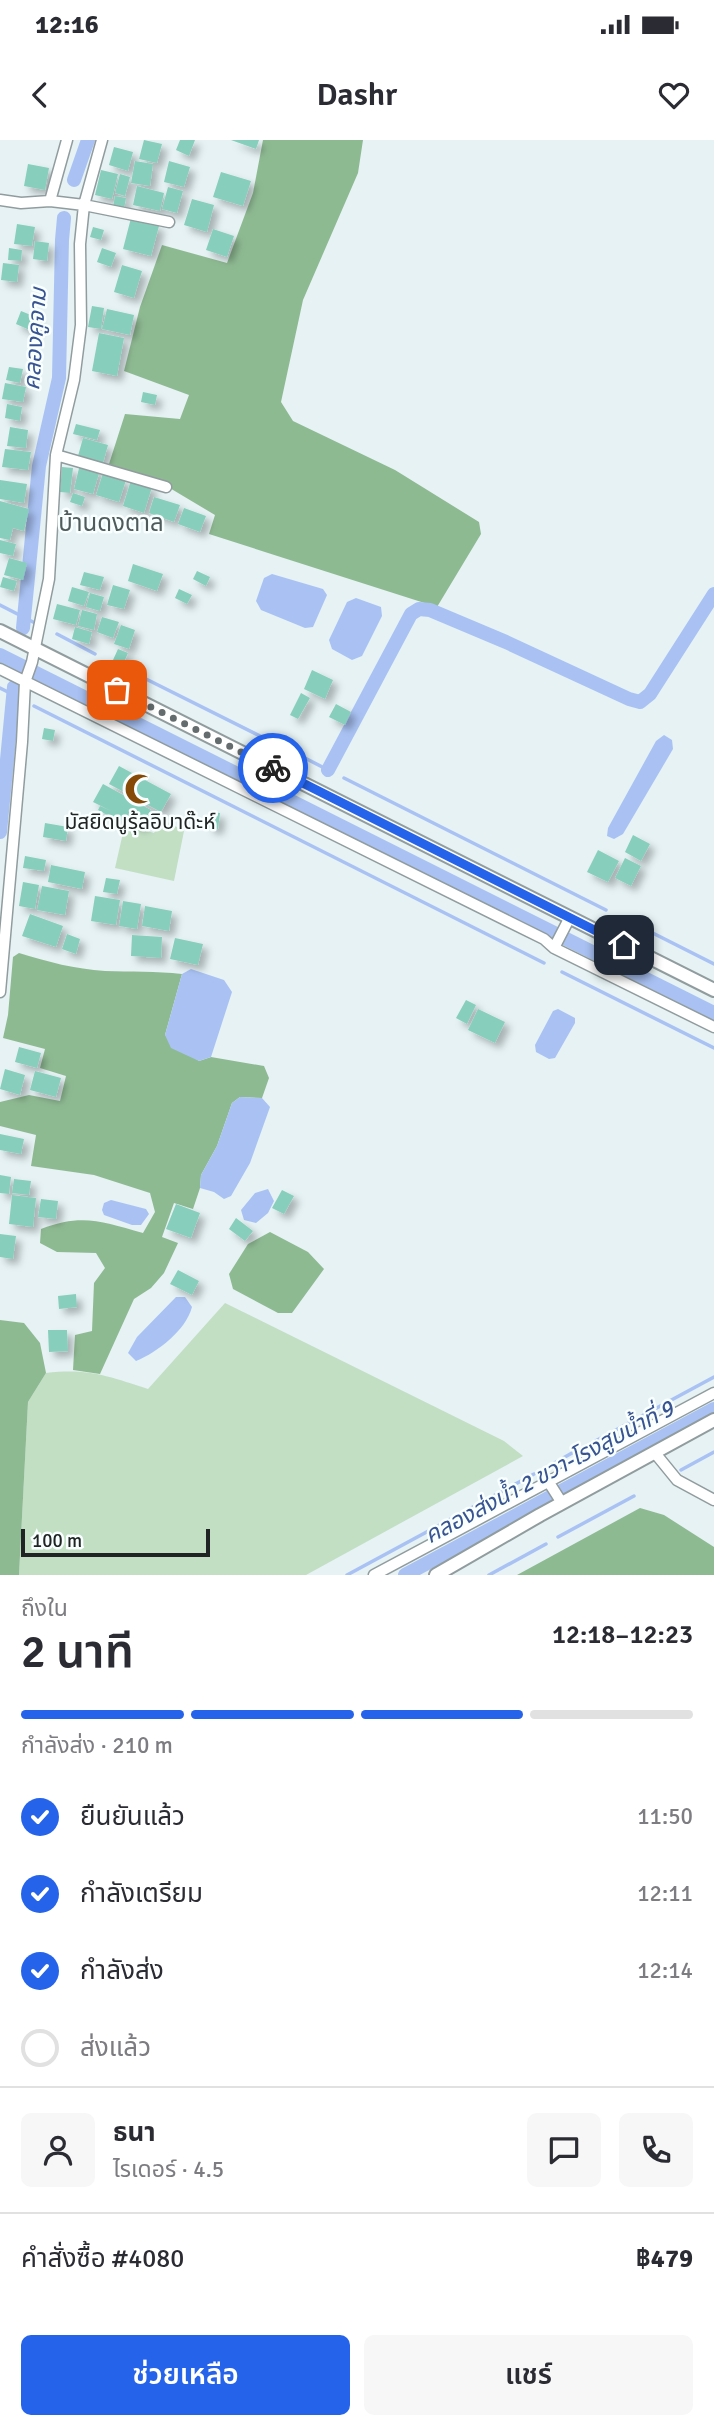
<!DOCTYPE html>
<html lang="th">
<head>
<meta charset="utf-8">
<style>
  :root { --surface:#fff; --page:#f7f7f7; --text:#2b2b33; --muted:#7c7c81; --line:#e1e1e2; --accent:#2563eb }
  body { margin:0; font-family:Signika,"Noto Sans Thai",sans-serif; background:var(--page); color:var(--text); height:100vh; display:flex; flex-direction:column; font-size:26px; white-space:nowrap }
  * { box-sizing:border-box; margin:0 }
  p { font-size:23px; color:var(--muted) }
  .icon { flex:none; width:38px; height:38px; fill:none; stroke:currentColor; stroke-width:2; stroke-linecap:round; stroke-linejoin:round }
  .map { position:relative; height:1435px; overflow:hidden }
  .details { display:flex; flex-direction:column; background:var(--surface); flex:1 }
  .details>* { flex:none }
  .scale { position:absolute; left:21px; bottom:18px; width:189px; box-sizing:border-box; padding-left:7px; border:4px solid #202425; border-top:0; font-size:19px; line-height:24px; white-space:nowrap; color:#202425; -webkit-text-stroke:5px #f9feff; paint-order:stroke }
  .pin { position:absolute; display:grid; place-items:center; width:60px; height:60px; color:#fff; margin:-30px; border-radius:14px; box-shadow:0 4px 10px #0006 }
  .courier { position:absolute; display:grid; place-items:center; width:70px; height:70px; margin:-35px; border:5px solid #2563eb; border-radius:50%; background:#fff; color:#222; box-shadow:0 2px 9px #0007 }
  .overview em { font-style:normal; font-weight:600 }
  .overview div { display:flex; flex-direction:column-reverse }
  .overview { display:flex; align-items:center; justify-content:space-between; height:119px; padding:0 21px }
  h1 { font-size:46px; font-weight:600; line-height:52px }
  .bar { display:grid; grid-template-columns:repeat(4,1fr); gap:10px 7px; align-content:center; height:84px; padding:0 21px }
  .bar i { height:9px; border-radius:5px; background:var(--line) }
  .bar .selected { background:var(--accent) }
  .bar p { grid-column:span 4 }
  .line { display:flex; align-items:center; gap:18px; padding:0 21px; border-top:2px solid var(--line) }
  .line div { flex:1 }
  .round { display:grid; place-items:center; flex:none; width:74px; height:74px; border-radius:10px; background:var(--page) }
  ol { padding:0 21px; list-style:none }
  li { display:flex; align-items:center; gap:21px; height:77px }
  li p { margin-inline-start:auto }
  li .icon { padding:7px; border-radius:50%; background:var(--accent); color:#fff; stroke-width:4 }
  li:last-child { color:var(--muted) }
  li i { width:38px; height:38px; border:4px solid var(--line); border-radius:50% }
  .cta { display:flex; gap:14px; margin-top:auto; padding:14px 21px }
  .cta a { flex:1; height:80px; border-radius:10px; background:var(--accent); color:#fff; font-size:28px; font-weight:600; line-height:80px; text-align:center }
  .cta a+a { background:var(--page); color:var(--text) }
  .status { display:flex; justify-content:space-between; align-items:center; height:49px; padding:0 35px; background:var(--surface); direction:ltr }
  .status svg { height:19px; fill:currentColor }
  header { display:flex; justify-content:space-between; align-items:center; height:91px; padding:0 21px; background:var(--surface); font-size:32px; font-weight:600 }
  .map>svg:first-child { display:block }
</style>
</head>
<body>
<div class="status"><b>12:16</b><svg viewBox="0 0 49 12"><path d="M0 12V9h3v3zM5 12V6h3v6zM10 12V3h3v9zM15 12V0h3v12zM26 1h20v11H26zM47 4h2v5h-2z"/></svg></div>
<header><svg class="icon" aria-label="back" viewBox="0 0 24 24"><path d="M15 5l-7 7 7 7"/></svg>Dashr<svg class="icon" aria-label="heart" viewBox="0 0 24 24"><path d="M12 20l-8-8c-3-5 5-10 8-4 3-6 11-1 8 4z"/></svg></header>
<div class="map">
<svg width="714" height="1435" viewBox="0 0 714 1435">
  <defs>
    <filter id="shadow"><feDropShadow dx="5.5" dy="5.5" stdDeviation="3.5" flood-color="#0004"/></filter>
  </defs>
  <rect width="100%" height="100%" fill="#e6f2f4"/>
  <path fill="#c2dfc4" d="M162,679L184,691L174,741L115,728L125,684L154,693Z
    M225,1163L504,1301L523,1316L306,1435H19L28,1262L46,1233C88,1228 108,1236 148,1249Z"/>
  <path fill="#8eba92" d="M263,0H363L358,33L303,160L281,262L293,281L395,330L479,382L481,394L437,467L209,394L215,375L158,341L109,324L125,274L180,279L189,255L124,231L140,167L162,105L227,123L253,53Z
    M19,813C48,822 75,829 105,831C131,832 156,831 182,834L165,895L199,921L211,917L264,926L269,938L262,958L240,957L232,963L217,1006L201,1035L200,1048L193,1069L174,1063L162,1097L178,1103L164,1133L151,1148L134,1159L100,1234L73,1230L75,1195L92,1191L94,1143L105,1128L96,1113L57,1112L40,1103L41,1089C83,1073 102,1082 143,1093L155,1072L150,1053L94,1035L31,1026L36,995L0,986V962L29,955L60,961L66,936L40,928L45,909L3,898L8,875L13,817Z
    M270,1092L308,1112L324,1129L292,1173H278L233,1149L229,1134L248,1104Z
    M0,1180L24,1183L40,1203L46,1233L28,1262L19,1435H0Z
    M640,1368L664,1375L714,1407V1435H517Z"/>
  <path fill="#a9c2f3" d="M272,434L323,449L327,455L313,487L305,488L261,470L256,461L264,438Z
    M356,458L381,467L382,476L362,516L352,520L332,509L329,500L347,462Z
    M664,595L672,600L673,609L623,694L614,699L607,696L608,688L656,601Z
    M191,829L224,840L232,852L211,917L199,921L171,908L165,895L182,834Z
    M558,869L575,878V883L555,918L549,919L536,912L535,905L553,871Z
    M240,957L262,958L270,967L250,1023L231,1056L224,1059L214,1052L200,1048L201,1035L217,1006L232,963Z
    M268,1049L274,1061L268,1073L256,1083L244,1080L241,1070L255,1053Z
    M111,1060L146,1069L149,1074L141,1085H132L104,1075L102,1070L104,1063Z
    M176,1157H185L192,1167C186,1190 158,1212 136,1221L128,1213L137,1197Z"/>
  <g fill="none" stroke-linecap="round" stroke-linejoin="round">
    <path stroke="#a9c2f3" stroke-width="3.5" d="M0,465L35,483
      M57,494L95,514
      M112,522L286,609
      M0,548L22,559
      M34,566L544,823
      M303,617L330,631
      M344,638L606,770
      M623,778L714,824
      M562,832L714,908
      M588,1305L714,1237
      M549,1326L572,1313
      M681,1330L714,1312
      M558,1397L634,1356
      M347,1435L534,1334
      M489,1435L546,1404"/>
    <path stroke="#a9c2f3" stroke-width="14" d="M74,40L88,0
      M23,488L39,326L59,238L62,100L64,78
      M0,515L714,873
      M328,630L411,474L419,469L430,470L506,502L629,559L640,562L650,554L714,454
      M0,692L14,547
      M405,1435L714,1269"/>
  </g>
  <path fill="#88cebc" filter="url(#shadow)" d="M144,0L162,4L157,23L139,19Z
    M180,0H195L189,16L176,10Z
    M231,0H259L256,9Z
    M114,7L133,12L128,31L109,25Z
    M135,21L153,24L150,46L131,43Z
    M169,21L190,27L184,47L164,42Z
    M28,24L49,28L45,50L24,46Z
    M101,30L118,34L112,59L95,55Z
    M221,32L251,41L243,66L213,57Z
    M120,34L130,37L125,56L115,53Z
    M137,46L164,53L160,71L133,65Z
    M168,47L183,51L177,73L162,69Z
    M115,56L126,58L124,69L113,67Z
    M192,59L214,65L207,92L184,85Z
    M131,78L159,86L151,116L123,109Z
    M17,84L35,87L32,106L14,104Z
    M93,87L104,90L101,100L90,97Z
    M213,89L234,96L227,117L206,110Z
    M35,101L49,103L47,121L33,119Z
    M9,108L22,110L21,121L8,120Z
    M102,108L116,113L111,127L97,122Z
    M3,123L19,125L17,142L1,140Z
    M122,125L142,131L134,158L114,152Z
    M92,166L104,168L101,189L88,187Z
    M107,169L134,175L130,195L102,189Z
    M21,171L38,178L32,191L16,184Z
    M99,193L124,198L117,236L92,231Z
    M9,227L23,229L20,243L6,240Z
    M5,243L26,247L23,262L2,259Z
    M143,252L157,255L155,265L141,262Z
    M7,264L22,267L20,281L5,278Z
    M76,284L100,290L97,300L73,294Z
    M10,287L28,290L26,308L7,306Z
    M83,298L108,305L103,323L78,316Z
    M5,309L31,312L28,330L2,327Z
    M80,324L100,330L93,354L74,349Z
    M62,327L73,328L70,353L60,352Z
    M103,333L126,340L119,362L96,355Z
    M0,340L27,344L24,363L0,359Z
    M131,340L152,347L144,373L123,366Z
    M73,353L85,357L82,366L70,362Z
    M154,357L180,365L174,382L149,373Z
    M0,361L29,369L24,391L13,388L10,400L0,398Z
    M184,368L206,376L200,392L178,384Z
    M0,400L16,404L13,416L0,413Z
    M9,418L27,423L23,440L4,435Z
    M133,424L163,434L157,451L128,441Z
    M197,431L210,437L206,446L193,439Z
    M84,432L104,437L100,450L80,445Z
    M3,437L17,441L14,451L0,447Z
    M113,445L130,450L124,469L107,465Z
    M72,447L89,452L84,466L68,461Z
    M179,449L192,455L187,464L175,458Z
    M90,453L104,457L100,471L86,467Z
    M57,464L80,470L76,485L53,479Z
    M82,470L97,474L94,490L78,486Z
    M102,477L119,482L113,498L97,492Z
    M121,485L135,490L129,509L114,504Z
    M75,487L92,492L89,504L72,499Z
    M118,509L128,513L123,524L113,520Z
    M312,530L333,540L325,559L304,549Z
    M301,553L310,558L298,579L290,575Z
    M336,564L351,572L345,585L329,577Z
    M44,588L55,590L53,601L42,599Z
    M119,626L171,654L161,672L109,644Z
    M103,644L151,670L141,687L123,678L120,682L98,670L100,666L113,672L93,662Z
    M210,672L220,673L218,689L208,688Z
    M45,683L68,687L66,701L43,697Z
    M633,695L650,704L641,721L625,712Z
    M598,710L619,721L608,742L587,732Z
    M25,716L46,720L44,731L23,728Z
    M625,718L641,726L631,746L615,738Z
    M51,725L85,732L82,749L48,742Z
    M106,738L120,740L117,754L103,752Z
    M23,742L39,745L35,769L19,766Z
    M42,746L69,751L65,775L37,770Z
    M95,756L120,760L116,785L91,781Z
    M123,761L141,764L137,789L119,786Z
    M145,766L172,771L169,791L142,786Z
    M30,774L63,786L56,807L22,796Z
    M67,794L80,799L76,814L62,809Z
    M132,795L162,797L161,818L131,816Z
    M175,798L203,804L198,825L170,819Z
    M466,860L476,865L467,884L456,878Z
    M478,869L505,882L495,903L468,890Z
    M19,907L41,913L37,928L15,922Z
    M5,929L25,935L20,955L0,949Z
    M35,931L61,938L56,957L30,950Z
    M0,994L24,999L21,1014L0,1010Z
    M0,1035L11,1037L9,1054L0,1053Z
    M14,1039L31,1041L29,1055L12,1053Z
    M282,1050L294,1056L284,1074L272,1068Z
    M12,1055L36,1058L33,1087L9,1084Z
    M41,1059L58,1061L56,1079L38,1077Z
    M176,1064L200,1073L191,1098L166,1089Z
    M236,1078L253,1091L245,1101L229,1089Z
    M0,1094L16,1096L13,1119L0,1117Z
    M178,1130L199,1141L192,1155L170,1144Z
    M76,1154L77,1167L59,1169L58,1156Z
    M48,1190H67L68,1211L49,1212Z"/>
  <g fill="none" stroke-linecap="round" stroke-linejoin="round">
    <g stroke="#919c9e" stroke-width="13">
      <path id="minor" d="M0,60L21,63L50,61L84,65L169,82
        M50,61L67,0
        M56,315L166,347
        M0,529L544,799L554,808L714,887
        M554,808L570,777
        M0,852L22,602L25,542L32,522L49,439L56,315L74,240L81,185L80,104L84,65L102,0
        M655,1313L677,1340L714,1360
        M548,1341L562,1363
        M374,1435L714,1253"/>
    </g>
    <g stroke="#919c9e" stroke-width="16">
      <path id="tertiary" d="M0,491L714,850
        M436,1435L540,1375L714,1280"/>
    </g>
    <use href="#minor" stroke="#fff" stroke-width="10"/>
    <use href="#tertiary" stroke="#fff" stroke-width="12"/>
  </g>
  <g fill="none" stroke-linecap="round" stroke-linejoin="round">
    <path stroke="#656c6d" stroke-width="7" stroke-dasharray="0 12.6" d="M117,550L273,628"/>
    <path stroke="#2563eb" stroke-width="9" d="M273,628L624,805"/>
  </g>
  <defs>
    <g id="mosque-bare" transform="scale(2.415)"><path d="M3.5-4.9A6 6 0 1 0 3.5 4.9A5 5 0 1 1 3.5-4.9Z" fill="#864906" stroke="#f9feff" stroke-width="2.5" paint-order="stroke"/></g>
  </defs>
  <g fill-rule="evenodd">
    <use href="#mosque-bare" x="140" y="649"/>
  </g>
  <g text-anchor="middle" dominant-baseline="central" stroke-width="5" stroke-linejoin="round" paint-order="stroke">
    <g font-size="21" fill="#202425" stroke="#f9feff">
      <text x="140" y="682">มัสยิดนูรุ้ลอิบาด๊ะห์</text>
    </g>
    <g font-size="23" font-style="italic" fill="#385491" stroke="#f9feff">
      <text transform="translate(35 199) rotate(-86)">คลองคูจาม</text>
      <text transform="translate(549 1332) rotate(-28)">คลองส่งน้ำ 2 ขวา-โรงสูบน้ำที่ 9</text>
    </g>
    <g font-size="24" fill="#4f5a5b" stroke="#f9feff">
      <text x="111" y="383">บ้านดงตาล</text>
    </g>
  </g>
</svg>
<div class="scale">100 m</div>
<div class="pin" style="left:117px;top:550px;background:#ea580c"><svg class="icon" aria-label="bag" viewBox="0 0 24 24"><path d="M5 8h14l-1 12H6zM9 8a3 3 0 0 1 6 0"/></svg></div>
<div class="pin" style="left:624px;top:805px;background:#1f2937"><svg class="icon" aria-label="home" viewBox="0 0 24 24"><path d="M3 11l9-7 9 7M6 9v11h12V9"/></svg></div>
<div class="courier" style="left:273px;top:628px"><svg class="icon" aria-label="bike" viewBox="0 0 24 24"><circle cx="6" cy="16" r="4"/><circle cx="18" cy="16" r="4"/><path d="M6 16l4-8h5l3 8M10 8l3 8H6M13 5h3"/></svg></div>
</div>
<section class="details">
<div class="overview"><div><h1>2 นาที</h1><p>ถึงใน</p></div><em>12:18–12:23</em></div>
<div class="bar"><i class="selected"></i><i class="selected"></i><i class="selected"></i><i></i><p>กำลังส่ง · 210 m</p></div>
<ol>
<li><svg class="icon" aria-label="check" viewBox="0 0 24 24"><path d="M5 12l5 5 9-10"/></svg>ยืนยันแล้ว<p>11:50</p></li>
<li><svg class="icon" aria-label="check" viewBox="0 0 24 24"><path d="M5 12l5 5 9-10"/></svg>กำลังเตรียม<p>12:11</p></li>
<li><svg class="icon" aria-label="check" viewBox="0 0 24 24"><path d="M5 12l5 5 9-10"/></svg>กำลังส่ง<p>12:14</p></li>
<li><i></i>ส่งแล้ว</li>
</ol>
<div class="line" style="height:126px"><a class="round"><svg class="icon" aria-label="person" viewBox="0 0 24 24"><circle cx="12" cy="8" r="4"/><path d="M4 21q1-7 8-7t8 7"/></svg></a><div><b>ธนา</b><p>ไรเดอร์ · 4.5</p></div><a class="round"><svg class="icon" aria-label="chat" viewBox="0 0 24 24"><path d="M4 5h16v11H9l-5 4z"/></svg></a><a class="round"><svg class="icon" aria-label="phone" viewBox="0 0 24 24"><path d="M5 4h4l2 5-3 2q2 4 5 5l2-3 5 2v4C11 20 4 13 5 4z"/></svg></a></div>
<div class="line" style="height:91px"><div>คำสั่งซื้อ #4080</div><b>฿479</b></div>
<div class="cta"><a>ช่วยเหลือ</a><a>แชร์</a></div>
</section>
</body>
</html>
